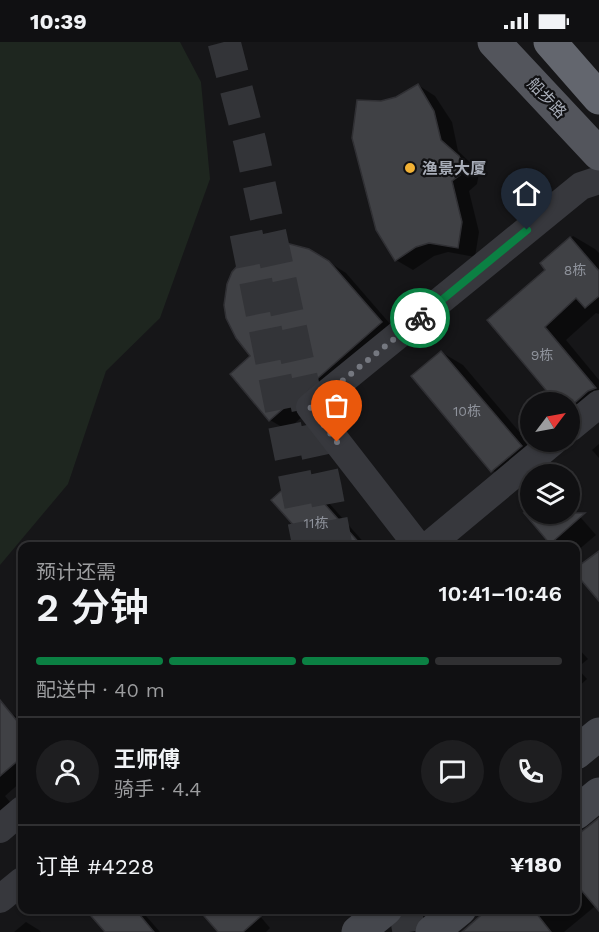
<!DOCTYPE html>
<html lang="zh">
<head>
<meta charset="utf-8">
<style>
  :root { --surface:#101012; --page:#1e1e20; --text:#f1f3f6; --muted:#9c9d9f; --line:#303032; --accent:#0b8043 }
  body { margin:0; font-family:"Work Sans","Noto Sans SC",sans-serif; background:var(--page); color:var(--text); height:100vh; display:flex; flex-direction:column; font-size:22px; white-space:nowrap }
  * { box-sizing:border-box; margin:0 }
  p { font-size:20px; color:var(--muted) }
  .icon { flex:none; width:33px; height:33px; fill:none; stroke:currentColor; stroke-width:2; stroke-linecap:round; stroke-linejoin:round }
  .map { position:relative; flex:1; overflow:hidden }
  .panel { position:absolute; left:18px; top:500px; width:562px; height:372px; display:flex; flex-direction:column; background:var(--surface); border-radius:12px; box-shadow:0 2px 4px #0004,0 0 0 2px var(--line) }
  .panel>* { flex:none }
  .needle { width:39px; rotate:58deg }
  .buttons { position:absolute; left:520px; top:350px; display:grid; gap:12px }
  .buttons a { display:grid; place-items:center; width:60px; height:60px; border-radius:50%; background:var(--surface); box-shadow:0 2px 4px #0004,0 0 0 2px var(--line); font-size:30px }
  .pin { position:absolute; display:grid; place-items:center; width:51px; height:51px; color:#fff; margin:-62px -26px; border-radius:50% 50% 50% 0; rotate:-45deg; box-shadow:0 0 6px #0007 }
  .pin .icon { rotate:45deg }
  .courier { position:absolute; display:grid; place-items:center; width:60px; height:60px; margin:-30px; border:4px solid #0b8043; border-radius:50%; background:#fff; color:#222; box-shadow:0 2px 8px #0007 }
  .overview em { font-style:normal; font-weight:600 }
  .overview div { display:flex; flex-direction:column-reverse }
  .overview { display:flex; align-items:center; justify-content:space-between; height:102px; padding:0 18px }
  h1 { font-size:39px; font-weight:600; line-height:45px }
  .bar { display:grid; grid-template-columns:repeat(4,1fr); gap:9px 6px; align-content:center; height:72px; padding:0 18px }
  .bar i { height:8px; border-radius:4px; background:var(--line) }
  .bar .current { background:var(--accent) }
  .bar p { grid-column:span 4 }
  .line { display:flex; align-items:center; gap:15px; padding:0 18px; border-top:2px solid var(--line) }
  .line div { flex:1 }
  .round { display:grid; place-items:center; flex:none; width:63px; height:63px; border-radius:32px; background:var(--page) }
  .status { display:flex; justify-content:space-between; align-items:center; height:42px; padding:0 30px; background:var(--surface); direction:ltr }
  .status svg { height:16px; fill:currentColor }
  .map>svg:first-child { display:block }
</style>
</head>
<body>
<div class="status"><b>10:39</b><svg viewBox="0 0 49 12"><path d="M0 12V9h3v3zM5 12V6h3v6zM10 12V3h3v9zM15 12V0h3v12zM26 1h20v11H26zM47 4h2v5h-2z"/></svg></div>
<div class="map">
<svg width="599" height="890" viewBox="0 0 599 890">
  <rect width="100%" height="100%" fill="#161618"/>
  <path fill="#1e261f" d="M0,0H180L201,40L210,137L160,276L106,329L68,442L0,523Z"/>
  <path fill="#0007" d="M418,43L435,54L452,80L458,109L476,126L479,131L477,142L469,149L479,190L475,215L448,210L434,214L413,228L396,218L381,61L397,57Z
    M573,194L595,207L599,211V272L596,271L566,298L599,338V371H570V360H558L489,278L548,228L542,221Z
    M327,219L346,231L398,291L287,388L270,378L252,315Z
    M441,310L463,323L543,418L514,441L492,428Z
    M599,402V416L592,408Z
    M299,435L313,443L367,504H314Z
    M531,458V471H570V466L575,469L596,493L576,510V504H557L551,501L522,466Z
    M576,604L588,617L577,626L587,637L576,647Z
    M9,670L22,678V739L5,754L15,766L0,778V678Z
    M599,777V861L564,890H463L491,867H576V796Z
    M87,867H140L160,890H107Z
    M200,867H254L270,886L266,890H220Z
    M26,880L39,888L41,890H14Z"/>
  <path fill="#404145" stroke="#303034" stroke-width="1.5" d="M418,42L434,69L441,98L459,114L462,120L460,133L452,139L462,180L458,206L429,201L416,205L395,219L376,188L352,96L357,58L381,59L396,55Z
    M570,195L599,229V254L585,266L576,256L545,285L596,346L588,349L570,365V360H556L487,278L545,228L540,221Z
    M286,201L309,207L329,219L382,280L269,379L230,332L250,314L236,296L226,276L224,263L227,242L232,230L246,214L265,204Z
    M441,309L522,404L491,430L411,334Z
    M299,433L362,504H312L271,458Z
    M524,471H585L550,502Z
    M599,509V559L576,532V526Z
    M0,658L22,685V715L0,734Z
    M599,776V869L576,842V794Z
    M85,867H135L154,890H105Z
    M198,867H269L243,890H218Z
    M488,867H533L551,890H462Z"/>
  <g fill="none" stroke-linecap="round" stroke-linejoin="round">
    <path stroke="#333438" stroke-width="33" stroke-dasharray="33 16" stroke-linecap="butt" d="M224,0L250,100L325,445L336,504
      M246,191L309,504
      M405,867L409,890"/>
    <path stroke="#37383d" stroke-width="28" d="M570,386L599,362
      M418,504L310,365L581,144L599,138
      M428,504L554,399
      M0,787L22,768
      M0,857L22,839"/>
    <path stroke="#45474d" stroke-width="33" d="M576,711L599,692
      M576,771L599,752
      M358,890L386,867
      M432,890L460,867"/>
    <path stroke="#53555c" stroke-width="33" d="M494,0L599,112"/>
    <path stroke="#63666e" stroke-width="33" d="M550,0L599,56"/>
  </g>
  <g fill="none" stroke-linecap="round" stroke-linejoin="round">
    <path stroke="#757880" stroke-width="6" stroke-dasharray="0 10.8" d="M337,400L310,365L420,276"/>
    <path stroke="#0b8043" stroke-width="8" d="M420,276L527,188"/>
  </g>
  <circle fill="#f2b134" stroke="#111113" stroke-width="2" cx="410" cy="126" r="6"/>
  <g text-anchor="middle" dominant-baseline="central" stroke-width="4.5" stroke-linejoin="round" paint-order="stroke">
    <g font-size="14" fill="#8e929b">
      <text x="575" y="228">8栋</text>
      <text x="542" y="313">9栋</text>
      <text x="467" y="369">10栋</text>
      <text x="316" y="481">11栋</text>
    </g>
    <g font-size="16" fill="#a8adb8" stroke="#111113">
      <text transform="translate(547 56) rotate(47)">船步路</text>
    </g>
    <g font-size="16" font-weight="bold" fill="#a8adb8" stroke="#111113" text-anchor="start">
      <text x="422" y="126">渔景大厦</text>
    </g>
  </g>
</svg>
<div class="buttons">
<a><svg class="needle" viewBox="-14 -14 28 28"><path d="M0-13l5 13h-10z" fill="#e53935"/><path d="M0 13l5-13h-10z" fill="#9c9d9f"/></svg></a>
<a><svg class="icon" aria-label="layers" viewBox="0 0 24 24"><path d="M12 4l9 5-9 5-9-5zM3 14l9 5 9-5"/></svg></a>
</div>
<div class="pin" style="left:337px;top:400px;background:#ea580c"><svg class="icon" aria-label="bag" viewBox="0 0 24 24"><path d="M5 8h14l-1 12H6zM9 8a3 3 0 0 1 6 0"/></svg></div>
<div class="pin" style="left:527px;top:188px;background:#1f2937"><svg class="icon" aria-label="home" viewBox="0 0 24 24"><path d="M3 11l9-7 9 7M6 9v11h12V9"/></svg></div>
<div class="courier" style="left:420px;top:276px"><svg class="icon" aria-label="bike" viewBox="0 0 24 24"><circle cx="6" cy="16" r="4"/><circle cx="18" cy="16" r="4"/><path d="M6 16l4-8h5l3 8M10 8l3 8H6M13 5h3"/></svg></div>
<section class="panel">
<div class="overview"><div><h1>2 分钟</h1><p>预计还需</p></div><em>10:41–10:46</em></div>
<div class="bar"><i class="current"></i><i class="current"></i><i class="current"></i><i></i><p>配送中 · 40 m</p></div>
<div class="line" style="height:108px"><a class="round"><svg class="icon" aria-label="person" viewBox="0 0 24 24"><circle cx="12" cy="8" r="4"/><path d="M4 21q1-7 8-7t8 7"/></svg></a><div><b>王师傅</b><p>骑手 · 4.4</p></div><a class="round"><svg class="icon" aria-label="chat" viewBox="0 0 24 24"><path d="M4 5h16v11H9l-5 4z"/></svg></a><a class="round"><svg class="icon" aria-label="phone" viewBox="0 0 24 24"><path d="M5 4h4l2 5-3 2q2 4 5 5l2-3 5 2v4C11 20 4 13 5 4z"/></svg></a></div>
<div class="line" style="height:78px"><div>订单 #4228</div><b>¥180</b></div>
</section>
</div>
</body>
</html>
